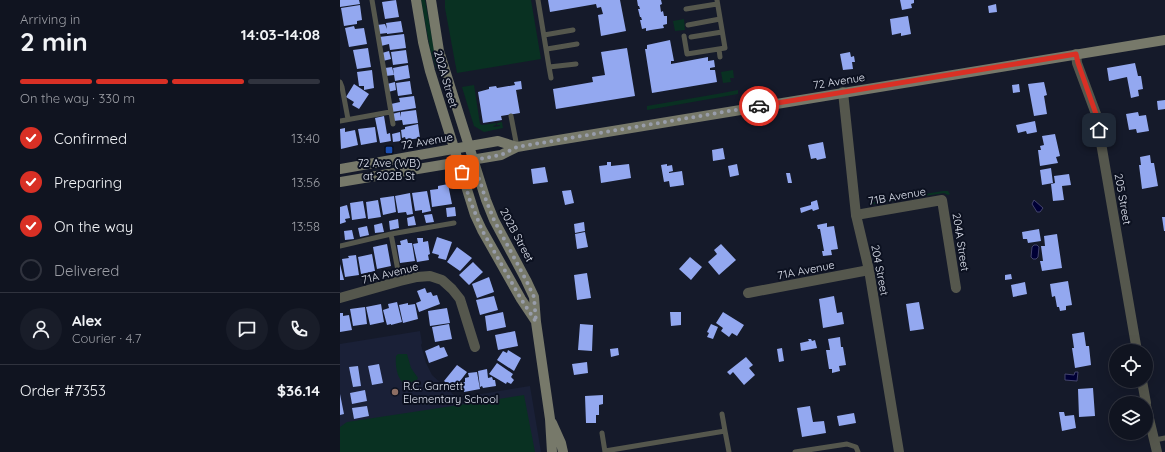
<!DOCTYPE html>
<html lang="en">
<head>
<meta charset="utf-8">
<style>
  :root { --surface:#101420; --page:#191d29; --text:#f1f3f6; --muted:#9c9ea5; --line:#30333e; --accent:#d93025 }
  body { margin:0; font-family:Quicksand,sans-serif; background:var(--page); color:var(--text); height:100vh; display:flex; flex-direction:column; font-size:15px; white-space:nowrap }
  * { box-sizing:border-box; margin:0 }
  p { font-size:13px; color:var(--muted) }
  .icon { flex:none; width:22px; height:22px; fill:none; stroke:currentColor; stroke-width:2; stroke-linecap:round; stroke-linejoin:round }
  .map { position:relative; flex:1; overflow:hidden }
  .details { display:flex; flex-direction:column; background:var(--surface); width:340px }
  .details>* { flex:none }
  .fabs { position:absolute; left:769px; top:344px; display:grid; gap:8px }
  .fabs a { display:grid; place-items:center; width:44px; height:44px; border-radius:50%; background:var(--surface); box-shadow:0 4px 16px #0002,0 0 0 1px var(--line); font-size:20px }
  .pin { position:absolute; display:grid; place-items:center; width:34px; height:34px; color:#fff; margin:-17px; border-radius:8px; box-shadow:0 2px 6px #0006 }
  .courier { position:absolute; display:grid; place-items:center; width:40px; height:40px; margin:-20px; border:3px solid #d93025; border-radius:50%; background:#fff; color:#222; box-shadow:0 1px 5px #0007 }
  .summary em { font-style:normal; font-weight:800 }
  .summary div { display:flex; flex-direction:column-reverse }
  .summary { display:flex; align-items:center; justify-content:space-between; height:68px; padding:0 20px }
  h1 { font-size:26px; font-weight:800; line-height:30px }
  .bar { display:grid; grid-template-columns:repeat(4,1fr); gap:6px 4px; align-content:center; height:48px; padding:0 20px }
  .bar i { height:5px; border-radius:3px; background:var(--line) }
  .bar .on { background:var(--accent) }
  .bar p { grid-column:span 4 }
  .line { display:flex; align-items:center; gap:10px; padding:0 20px; border-top:1px solid var(--line) }
  .line div { flex:1 }
  .round { display:grid; place-items:center; flex:none; width:42px; height:42px; border-radius:21px; background:var(--page) }
  ol { padding:0 20px; list-style:none }
  li { display:flex; align-items:center; gap:12px; height:44px }
  li p { margin-inline-start:auto }
  li .icon { padding:4px; border-radius:50%; background:var(--accent); color:#fff; stroke-width:4 }
  li:last-child { color:var(--muted) }
  li i { width:22px; height:22px; border:2px solid var(--line); border-radius:50% }
  main { display:flex; flex:1; min-height:0 }
  .map>svg:first-child { display:block }
</style>
</head>
<body>
<main>
<section class="details">
<div class="summary"><div><h1>2 min</h1><p>Arriving in</p></div><em>14:03–14:08</em></div>
<div class="bar"><i class="on"></i><i class="on"></i><i class="on"></i><i></i><p>On the way · 330 m</p></div>
<ol>
<li><svg class="icon" aria-label="check" viewBox="0 0 24 24"><path d="M5 12l5 5 9-10"/></svg>Confirmed<p>13:40</p></li>
<li><svg class="icon" aria-label="check" viewBox="0 0 24 24"><path d="M5 12l5 5 9-10"/></svg>Preparing<p>13:56</p></li>
<li><svg class="icon" aria-label="check" viewBox="0 0 24 24"><path d="M5 12l5 5 9-10"/></svg>On the way<p>13:58</p></li>
<li><i></i>Delivered</li>
</ol>
<div class="line" style="height:72px"><a class="round"><svg class="icon" aria-label="person" viewBox="0 0 24 24"><circle cx="12" cy="8" r="4"/><path d="M4 21q1-7 8-7t8 7"/></svg></a><div><b>Alex</b><p>Courier · 4.7</p></div><a class="round"><svg class="icon" aria-label="chat" viewBox="0 0 24 24"><path d="M4 5h16v11H9l-5 4z"/></svg></a><a class="round"><svg class="icon" aria-label="phone" viewBox="0 0 24 24"><path d="M5 4h4l2 5-3 2q2 4 5 5l2-3 5 2v4C11 20 4 13 5 4z"/></svg></a></div>
<div class="line" style="height:52px"><div>Order #7353</div><b>$36.14</b></div>
</section>
<div class="map">
<svg width="825" height="452" viewBox="0 0 825 452">
  <rect width="100%" height="100%" fill="#151a2a"/>
  <path fill="#1a2037" d="M80,331L82,343L81,345L86,363L92,375L117,398L190,386L201,452H0V344Z"/>
  <path fill="#093122" d="M81,0H85L93,43L99,70H97L90,49Z
    M105,0H191L201,59L117,73L105,8Z
    M344,19L345,30L335,31L333,21Z
    M393,70L394,78H390L391,82L383,83L381,72Z
    M134,85L140,124L142,125L156,123V125L153,126L154,127L160,126V125H157V123L162,122L163,128L144,132L134,126L122,87Z
    M398,90V94L307,110V106L377,94Z
    M603,191H608L610,194L608,195L604,193L529,205V203Z
    M58,354H67L71,368L78,378L76,381L64,384C57,378 55,366 56,356Z
    M184,395L195,452H0V427L7,422Z"/>
  <path fill="#000035" stroke="#43446d" d="M694,200L703,208L700,212H697L692,204Z
    M694,245H697L699,247L698,257L696,259H693L691,257L692,247Z
    M735,372H738L737,381L725,380V374L734,375Z"/>
  <path fill="#93a8f0" d="M0,0H19L20,4L0,7Z
    M56,0L59,17L45,19L42,2Z
    M208,0H280L286,31L261,36L258,15L263,14L261,7L257,8L256,4L210,12Z
    M297,0H321L322,4L320,5L321,12L323,11L324,16H327V24L323,25L324,28L311,30L306,31V28L302,29L300,20H302L301,17H300L298,9H300L299,6H298Z
    M560,0H574V3L571,4L572,8L562,10Z
    M656,4L657,12L649,13L648,6Z
    M20,5L22,20L17,21V24L4,26L1,8Z
    M568,16L571,34L561,36V33L552,35L550,19Z
    M61,21L63,32L47,34V33L39,34L37,25L45,24L47,29L46,23Z
    M14,26L15,29L24,28L27,44L9,47L5,28Z
    M64,34L66,48L50,50L49,44L41,46L39,37Z
    M330,40L334,61H331V64L368,57V61L374,60L375,67L370,68V70H375L377,82L312,93L305,49H307V45Z
    M28,48L31,67L17,69L13,50Z
    M287,48L295,96L216,109L213,89L253,82L252,77L265,75L261,52Z
    M66,50L68,63L53,65L51,52Z
    M49,51L51,59L43,61L42,53Z
    M510,52L511,57L514,56L515,62H512L513,69L503,70L500,54Z
    M795,63L798,76H801L803,89L798,90L799,96L791,98L787,77L769,81L767,68Z
    M68,65L70,78L55,81L53,68Z
    M52,67L54,75L46,76L45,68Z
    M32,70L34,88L24,90V86H19L17,72Z
    M70,81L72,94L58,96L56,83Z
    M181,81L182,89L176,90L180,113L161,116L162,120L143,123L138,92L149,89V87L156,86L157,88L175,85L174,82Z
    M55,82L56,90L48,92L47,84Z
    M704,82L707,95L704,96L707,114L694,116L688,84Z
    M14,84L29,94L19,109L12,105L14,102L6,97Z
    M679,84L680,92L673,93L672,85Z
    M74,96L76,108L52,112L51,104L60,102L59,98Z
    M825,100V109L818,110L817,101Z
    M76,110L78,123L63,125L62,120L54,121L52,114L60,112L61,117V112Z
    M798,112L799,116L806,115L809,131L797,133L796,129L789,130L786,114Z
    M44,116L47,134L50,133L51,141L40,143L35,118Z
    M695,121L697,132L687,134L686,131L678,133L676,125Z
    M78,124L80,138L66,140L65,137L62,138L61,130L65,129V127Z
    M35,127L37,142L21,145L18,129Z
    M5,128V132L15,130L18,145L1,149L0,129Z
    M60,132L61,141L53,142L52,134Z
    M715,134L720,156L716,157L718,163L700,166L698,150H701L700,146L704,145L702,136Z
    M483,142L486,158L477,160L476,158L471,159L468,145Z
    M383,148L385,159L373,161L372,150Z
    M810,155L811,163H814L818,186L802,189L799,165H801L800,157Z
    M267,162H271V166L289,164L291,178L261,183L259,166L267,165Z
    M327,164V166L332,165L333,171L329,172V173L342,171L344,185L330,187L329,181L324,182L321,165Z
    M397,164L399,175L390,177L388,166Z
    M205,167L208,182L193,184L191,169Z
    M711,168L713,183L702,185L700,170Z
    M446,173H450L452,183H448Z
    M729,174L731,185L722,186L724,200L713,201L711,184L715,183L714,176Z
    M108,184L112,204L92,207L90,190L98,189V186Z
    M231,190L234,203L225,205L222,191Z
    M87,191L91,211L82,213V210L75,211L72,193Z
    M70,193L73,214L67,215L66,212L58,213L55,196Z
    M54,196L56,212L43,215L40,198Z
    M38,200L41,217L28,219L26,202Z
    M477,200L479,209L473,211L472,209L461,213L460,208L471,205V202Z
    M23,201L26,218L12,220L10,203Z
    M7,205L10,218L5,219L6,222L0,224V207Z
    M115,207L116,216L107,217L106,208Z
    M92,214L94,222L86,223L84,215Z
    M74,216L76,225L68,226L67,218Z
    M822,217H825V231H824Z
    M58,219L59,228L50,230L49,221Z
    M244,222L245,231L235,233L234,224Z
    M42,223L44,232L35,233L34,225Z
    M487,223V227L494,226L498,249L491,250L492,255L483,256L482,251H484L480,229H478L477,225Z
    M27,226L29,235L20,237L18,228Z
    M699,229L701,241L688,243L687,239H683L682,232Z
    M12,230L14,239L5,240L4,231Z
    M245,232L248,247L237,249L235,234Z
    M717,234L722,268L702,271L700,261H703L701,246H705L704,236Z
    M97,237L112,242L106,260L98,258L99,255L92,253Z
    M77,238H83V242L88,241L90,254L88,255L89,260L77,262L73,244L78,243Z
    M67,239L68,243H72L75,261L60,263L57,245H61L60,241Z
    M47,244L51,266L37,269L33,247Z
    M381,244L396,260L379,275L368,262L377,254L374,250Z
    M117,247L132,258L120,271L107,262Z
    M32,254L35,271L21,274L18,257Z
    M16,255L19,275L5,277L2,259L9,258L8,256Z
    M350,257L362,267L351,280L339,269Z
    M133,262L143,272L129,285L119,275Z
    M0,264L4,280H0Z
    M247,273L251,298L237,300L234,275Z
    M671,274L672,279L665,280V275Z
    M149,277L154,292L137,298L132,284Z
    M728,281L732,305L726,306V310L720,311L719,307H717L715,296L712,297L710,284Z
    M685,282L687,294L673,297L671,285Z
    M85,288L87,293L91,292L93,296L97,295L100,304L79,312L76,303L81,301L77,291Z
    M154,296L158,310L140,315L136,300Z
    M494,296L497,313L502,312L504,324L483,328L479,299Z
    M57,302L62,322L51,325V324L47,325L43,310L49,308L48,304Z
    M579,302L584,329L570,331L566,304Z
    M68,303V305L75,304L78,319L63,323L59,305Z
    M41,304L44,322L30,325L26,307Z
    M25,307L27,324L13,326L10,309Z
    M107,308L110,323L90,326L88,311Z
    M163,312L166,327L147,331L145,316Z
    M330,312H341V325L331,326Z
    M383,312L404,325L397,336L392,333L389,337L381,331L383,328L376,323Z
    M0,313H3V316L9,315L12,330L0,332Z
    M109,324L112,339L95,342L92,327Z
    M240,324L253,325L252,351L238,350Z
    M371,324L378,327L373,339L367,337L369,333L367,332Z
    M175,331L178,346L158,350L155,335Z
    M744,332L746,346H749L751,365L735,368L732,348H734L732,334Z
    M500,337L501,347H503L506,365L499,366L500,371L492,373V369H489L486,350H490L488,339Z
    M468,339H471L472,341L475,340L477,348L461,351L460,343L469,341Z
    M99,345L100,348L104,347L108,356L89,363L85,351Z
    M278,348L279,355L271,357L270,349Z
    M442,348L444,361L439,362L437,349Z
    M168,350L181,358L174,371L157,360L163,351L167,353Z
    M406,357L413,365L409,368L415,375L404,385L393,372L390,375L387,372Z
    M247,362L248,373L234,375L232,364Z
    M157,363L173,374L171,377L174,380L171,384L167,382L166,384L149,374Z
    M39,364L43,383L32,385L28,366Z
    M117,365L127,372L114,389L104,381Z
    M18,366L21,386L13,387L9,367Z
    M147,369L148,378L152,377L153,380H155L156,386L143,388L142,386L140,387L138,371Z
    M137,372L140,389L124,392L123,385V382H125V378L129,377L128,373Z
    M753,388L755,416L739,417L738,389Z
    M25,390L27,401L12,404L10,393Z
    M0,394L4,414L0,415Z
    M263,395V404L259,405V415H256V423H246L245,396Z
    M27,406L29,416L14,419L12,408Z
    M470,406L473,422L484,421L486,433L462,437L457,408Z
    M719,412H724L725,416L734,415L736,428L722,431Z
    M514,413L516,423L499,426L497,416Z"/>
  <g fill="none" stroke-linecap="round" stroke-linejoin="round">
    <path stroke="#55574d" stroke-width="5" d="M32,0L53,124
      M198,0L209,67L236,64
      M346,9L377,4
      M348,25L380,19
      M204,35L233,30
      M344,36L347,54L385,48L377,0
      M351,37L382,32
      M207,49L237,44
      M379,49L380,57
      M209,67L211,78
      M0,82L2,87L8,119
      M171,116L177,147
      M0,121L50,112
      M51,234L60,281
      M0,246L51,234L114,223
      M382,414L385,431
      M262,433L265,452
      M815,440L825,438
      M265,451L385,431L389,452
      M455,452L507,444L516,447L518,452"/>
    <path stroke="#55574d" stroke-width="10" d="M736,54L737,63L756,114L797,351
      M516,215L602,200L616,288
      M408,293L529,270
      M0,298L60,281L77,277L90,276L102,280L112,289L120,299L135,347
      M802,381L806,403
      M806,406L817,452"/>
    <path stroke="#55574d" stroke-width="10" d="M503,92L516,215L529,270L559,452"/>
    <path stroke="#77796a" stroke-width="10" d="M76,0L83,42L90,71L135,215L142,230L181,299L195,320
      M91,0L99,51L146,200L154,220L186,280L194,297L196,322L210,419L212,452
      M0,169L158,141L177,147
      M0,182L161,155L177,147L200,143L825,40
      M212,423L221,443L223,452"/>
  </g>
  <g fill="none" stroke-linecap="round" stroke-linejoin="round">
    <path stroke="#989daa" stroke-width="4" stroke-dasharray="0 7.2" d="M122,172L129,198L142,230L181,299L196,322L194,297L186,280L154,220L146,200L133,160L161,155L177,147L419,106"/>
    <path stroke="#d93025" stroke-width="5" d="M419,106L736,54L738,63L756,114L759,130"/>
  </g>
  <rect fill="#1a4fb4" stroke="#0c1120" stroke-width="1.5" x="45" y="146" width="8" height="8" rx="2"/>
  <circle fill="#8d6e63" stroke="#0c1120" stroke-width="1.5" cx="55" cy="392" r="4"/>
  <g text-anchor="middle" dominant-baseline="central" stroke-width="4" stroke-linejoin="round" paint-order="stroke">
    <g font-size="11" fill="#dfe3ef" stroke="#0c1120">
      <text transform="translate(106 79) rotate(74)">202A Street</text>
      <text transform="translate(499 81) rotate(-9)">72 Avenue</text>
      <text transform="translate(87 141) rotate(-10)">72 Avenue</text>
      <text transform="translate(557 196) rotate(-10)">71B Avenue</text>
      <text transform="translate(783 199) rotate(80)">205 Street</text>
      <text transform="translate(177 235) rotate(62)">202B Street</text>
      <text transform="translate(621 242) rotate(81)">204A Street</text>
      <text transform="translate(466 270) rotate(-11)">71A Avenue</text>
      <text transform="translate(540 270) rotate(79)">204 Street</text>
      <text transform="translate(50 273) rotate(-14)">71A Avenue</text>
    </g>
    <g font-size="11" fill="#dfe3ef" stroke="#0c1120">
      <text x="49" y="163">72 Ave (WB)<tspan x="49" dy="13">at 202B St</tspan></text>
      <text x="63" y="386" text-anchor="start">R.C. Garnett<tspan x="63" dy="13">Elementary School</tspan></text>
    </g>
  </g>
</svg>
<div class="fabs">
<a><svg class="icon" aria-label="locate" viewBox="0 0 24 24"><circle cx="12" cy="12" r="6"/><path d="M12 2v4M12 18v4M2 12h4M18 12h4"/></svg></a>
<a><svg class="icon" aria-label="layers" viewBox="0 0 24 24"><path d="M12 4l9 5-9 5-9-5zM3 14l9 5 9-5"/></svg></a>
</div>
<div class="pin" style="left:122px;top:172px;background:#ea580c"><svg class="icon" aria-label="bag" viewBox="0 0 24 24"><path d="M5 8h14l-1 12H6zM9 8a3 3 0 0 1 6 0"/></svg></div>
<div class="pin" style="left:759px;top:130px;background:#1f2937"><svg class="icon" aria-label="home" viewBox="0 0 24 24"><path d="M3 11l9-7 9 7M6 9v11h12V9"/></svg></div>
<div class="courier" style="left:419px;top:106px"><svg class="icon" aria-label="car" viewBox="0 0 24 24"><path d="M5 17H2v-5l4-1 3-4h7l3 4 3 1v5h-3M9 17h6M6 11h13"/><circle cx="7" cy="17" r="2"/><circle cx="17" cy="17" r="2"/></svg></div>
</div>
</main>
</body>
</html>
